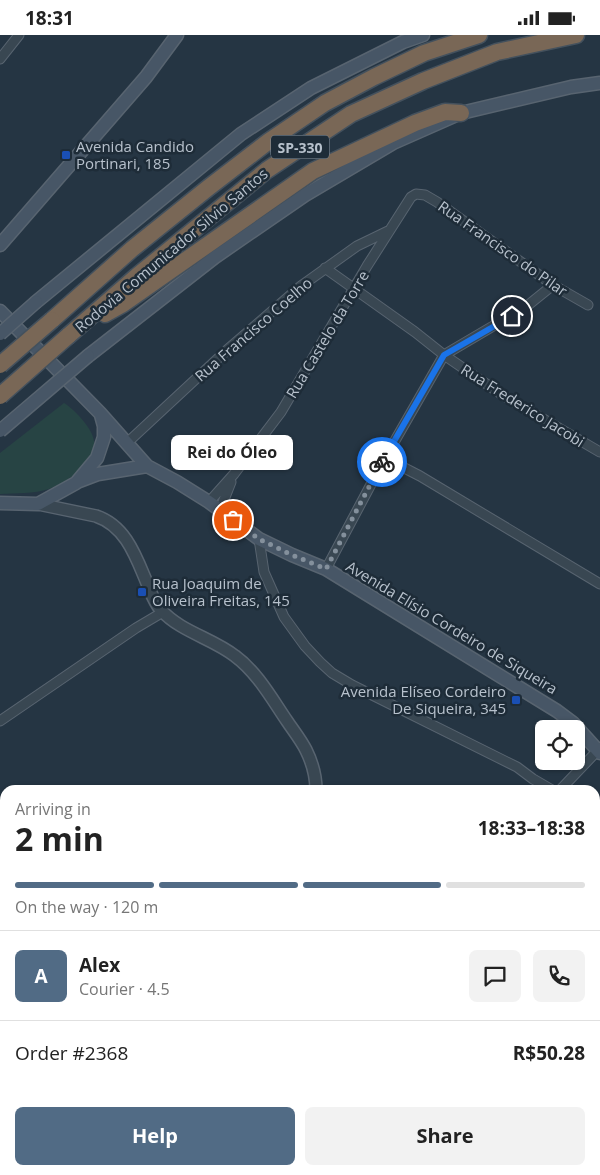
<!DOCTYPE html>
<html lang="en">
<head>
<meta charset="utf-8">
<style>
  :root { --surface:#fff; --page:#f2f2f2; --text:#222; --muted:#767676; --line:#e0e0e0; --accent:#516b85 }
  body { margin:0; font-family:"Open Sans",sans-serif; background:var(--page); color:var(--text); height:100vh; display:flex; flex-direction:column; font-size:19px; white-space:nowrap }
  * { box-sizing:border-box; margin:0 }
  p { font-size:16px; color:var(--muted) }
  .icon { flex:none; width:28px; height:28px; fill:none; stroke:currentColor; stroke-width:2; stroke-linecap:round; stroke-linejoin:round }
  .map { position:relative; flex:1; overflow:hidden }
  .drawer { position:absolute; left:0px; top:750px; width:600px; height:390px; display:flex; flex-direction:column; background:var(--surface); border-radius:15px 15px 0 0; box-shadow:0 1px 4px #0004 }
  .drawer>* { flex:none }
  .buttons { position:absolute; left:535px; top:685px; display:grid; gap:10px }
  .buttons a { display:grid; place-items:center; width:50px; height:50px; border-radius:8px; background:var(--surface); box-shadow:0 1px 4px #0004; font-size:25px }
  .pin { position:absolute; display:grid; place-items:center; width:42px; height:42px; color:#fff; margin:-21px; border:2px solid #fff; border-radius:50%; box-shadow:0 1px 5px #0007 }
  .courier { position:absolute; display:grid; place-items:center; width:50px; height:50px; margin:-25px; border:4px solid #1a73e8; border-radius:50%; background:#fff; color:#222; box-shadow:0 1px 6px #0007 }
  .bubble { position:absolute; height:35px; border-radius:8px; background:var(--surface); box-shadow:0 1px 4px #0004; font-size:16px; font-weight:700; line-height:35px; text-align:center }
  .headline em { font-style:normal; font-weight:700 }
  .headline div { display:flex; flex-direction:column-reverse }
  .headline { display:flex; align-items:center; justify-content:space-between; height:85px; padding:0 15px }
  h1 { font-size:32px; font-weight:700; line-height:38px }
  .bar { display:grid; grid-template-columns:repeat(4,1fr); gap:8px 5px; align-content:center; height:60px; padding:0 15px }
  .bar i { height:6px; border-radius:4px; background:var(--line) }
  .bar .current { background:var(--accent) }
  .bar p { grid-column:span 4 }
  .line { display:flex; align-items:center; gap:12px; padding:0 15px; border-top:1px solid var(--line) }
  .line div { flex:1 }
  .round { display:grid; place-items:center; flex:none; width:52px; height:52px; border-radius:8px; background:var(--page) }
  .button { display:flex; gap:10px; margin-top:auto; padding:10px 15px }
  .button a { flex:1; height:58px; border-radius:8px; background:var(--accent); color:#fff; font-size:20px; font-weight:700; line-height:58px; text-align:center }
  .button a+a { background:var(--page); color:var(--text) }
  .status { display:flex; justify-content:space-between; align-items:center; height:35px; padding:0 25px; background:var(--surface); direction:ltr }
  .status svg { height:14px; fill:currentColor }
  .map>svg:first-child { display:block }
</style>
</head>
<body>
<div class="status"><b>18:31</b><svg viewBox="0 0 49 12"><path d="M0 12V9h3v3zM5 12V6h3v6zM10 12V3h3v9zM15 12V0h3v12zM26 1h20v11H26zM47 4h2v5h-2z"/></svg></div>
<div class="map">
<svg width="600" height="1140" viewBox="0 0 600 1140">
  <rect width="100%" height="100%" fill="#253543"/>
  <path fill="#274444" d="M64,368C74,374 93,394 94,406C96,426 66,449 49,454C34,459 16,458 0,459V418Z"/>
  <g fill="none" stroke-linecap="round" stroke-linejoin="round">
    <g stroke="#586470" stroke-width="11">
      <path id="minor" d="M0,24L19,0
        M325,233L415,297L444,320L504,361L600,417
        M128,407L227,315L301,251L357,211L388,196
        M385,423L420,441L600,549
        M209,467L234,439L281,377L367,231L411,162L416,159L425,160L437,167L553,250L588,270
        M220,475L231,447
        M259,504L264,537L284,582L305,611L320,627L332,638L352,650L517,732L533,744L552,755
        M326,534L385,423L444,320L527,271L553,250
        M0,686L136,593L163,577
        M560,755L600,713
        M595,836L600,846
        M0,863L3,871V903L1,985
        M0,1043L5,1046
        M595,1115L600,1116
        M0,1125L7,1140
        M140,1135L148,1140
        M470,1140L474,1135"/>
    </g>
    <g stroke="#586470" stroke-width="14">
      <path id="tertiary" d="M38,469L96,481C126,491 136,522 147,548C151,557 154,568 161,575C181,597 212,603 235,621C257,637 272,664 287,686C293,695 301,705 306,715C312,727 316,741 316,755
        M595,1035L600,1041"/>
    </g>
    <g stroke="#586470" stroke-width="15">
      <path id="secondary" d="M0,210L146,42L177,0
        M36,267L241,99L311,53L403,7L423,0
        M0,276L100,378L147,431L177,447L209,467L259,504L292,520L326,534L557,676L573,688L600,718
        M88,321L215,222L305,160L393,108L461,78L571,52L600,48
        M77,447L98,439L147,431
        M0,468L38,469L76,448L97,423L104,402V391L101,380"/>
    </g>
    <g stroke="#44515d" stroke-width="19">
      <path id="motorway" d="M105,279L123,269L313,136L415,88L445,77L461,78
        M52,285L132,214L208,153L269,106L325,68L374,42L424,18L479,0
        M68,301L137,241L267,135L351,79L423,46L497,17L576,0"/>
    </g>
    <use href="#minor" stroke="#394752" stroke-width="9"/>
    <use href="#tertiary" stroke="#394752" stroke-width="11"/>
    <use href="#secondary" stroke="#475666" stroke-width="12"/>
    <use href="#motorway" stroke="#796756" stroke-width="16"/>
    <g stroke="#586470" stroke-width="15" stroke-linecap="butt">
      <path id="secondary-bridge" d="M0,299L36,267
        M0,396L88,321"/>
    </g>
    <g stroke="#44515d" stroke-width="19" stroke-linecap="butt">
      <path id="motorway-bridge" d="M0,330L52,285
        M0,361L68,301"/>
    </g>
    <use href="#secondary-bridge" stroke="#475666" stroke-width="12"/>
    <use href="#motorway-bridge" stroke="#796756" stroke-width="16"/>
  </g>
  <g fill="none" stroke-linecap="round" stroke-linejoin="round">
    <path stroke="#84909c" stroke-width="5" stroke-dasharray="0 9" d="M233,485L259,504L292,520L326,534L382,427"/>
    <path stroke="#1a73e8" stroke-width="6" d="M382,427L444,320L512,281"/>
  </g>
  <g fill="#1a4fb4" stroke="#1e2c38" stroke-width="2">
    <rect x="61" y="115" width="10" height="10" rx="2.5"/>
    <rect x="137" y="552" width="10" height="10" rx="2.5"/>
    <rect x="511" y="660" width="10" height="10" rx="2.5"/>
  </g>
  <g text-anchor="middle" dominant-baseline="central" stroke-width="5" stroke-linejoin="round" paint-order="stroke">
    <rect fill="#1e2c38" stroke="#8994a0" stroke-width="1" x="271" y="100.5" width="58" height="23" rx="4"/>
    <g font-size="14" font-weight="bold" fill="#b7c1cc">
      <text x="300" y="112">SP-330</text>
    </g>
    <g font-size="15" fill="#b7c1cc" stroke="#1e2c38" text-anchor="start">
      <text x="76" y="111">Avenida Candido<tspan x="76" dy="17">Portinari, 185</tspan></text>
      <text x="152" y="548">Rua Joaquim de<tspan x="152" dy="17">Oliveira Freitas, 145</tspan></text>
      <text x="506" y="656" text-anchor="end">Avenida Elíseo Cordeiro<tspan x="506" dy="17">De Siqueira, 345</tspan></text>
    </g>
    <g font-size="15" fill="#b7c1cc" stroke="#1e2c38">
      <text transform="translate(503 213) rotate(35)">Rua Francisco do Pilar</text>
      <text transform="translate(171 215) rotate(-40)">Rodovia Comunicador Silvio Santos</text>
      <text transform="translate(253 294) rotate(-41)">Rua Francisco Coelho</text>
      <text transform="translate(327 299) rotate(-59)">Rua Castelo da Torre</text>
      <text transform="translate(523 370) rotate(32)">Rua Frederico Jacobi</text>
      <text transform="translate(452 592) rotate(31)">Avenida Elísio Cordeiro de Siqueira</text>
    </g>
  </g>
</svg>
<div class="buttons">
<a><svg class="icon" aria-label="locate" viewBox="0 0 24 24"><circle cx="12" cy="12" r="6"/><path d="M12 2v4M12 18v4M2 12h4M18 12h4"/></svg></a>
</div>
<div class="pin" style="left:233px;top:485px;background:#ea580c"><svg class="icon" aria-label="bag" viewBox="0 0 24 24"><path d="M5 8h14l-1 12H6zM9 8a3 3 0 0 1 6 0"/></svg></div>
<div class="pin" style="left:512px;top:281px;background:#1f2937"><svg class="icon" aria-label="home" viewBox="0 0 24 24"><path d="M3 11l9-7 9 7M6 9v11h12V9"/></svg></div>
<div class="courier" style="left:382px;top:427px"><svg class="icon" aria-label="bike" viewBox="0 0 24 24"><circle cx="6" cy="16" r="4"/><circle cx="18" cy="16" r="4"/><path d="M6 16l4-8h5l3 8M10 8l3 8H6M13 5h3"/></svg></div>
<div class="bubble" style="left:171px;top:400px;width:122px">Rei do Óleo</div>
<section class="drawer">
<div class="headline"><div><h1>2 min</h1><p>Arriving in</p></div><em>18:33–18:38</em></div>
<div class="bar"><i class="current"></i><i class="current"></i><i class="current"></i><i></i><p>On the way · 120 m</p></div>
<div class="line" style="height:90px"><b class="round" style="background:var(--accent);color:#fff">A</b><div><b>Alex</b><p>Courier · 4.5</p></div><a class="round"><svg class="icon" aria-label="chat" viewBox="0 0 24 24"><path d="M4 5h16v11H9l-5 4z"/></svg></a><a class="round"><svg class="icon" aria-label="phone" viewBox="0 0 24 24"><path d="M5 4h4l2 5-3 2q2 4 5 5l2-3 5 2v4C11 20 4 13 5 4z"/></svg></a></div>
<div class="line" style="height:65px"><div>Order #2368</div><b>R$50.28</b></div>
<div class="button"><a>Help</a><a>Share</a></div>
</section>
</div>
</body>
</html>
